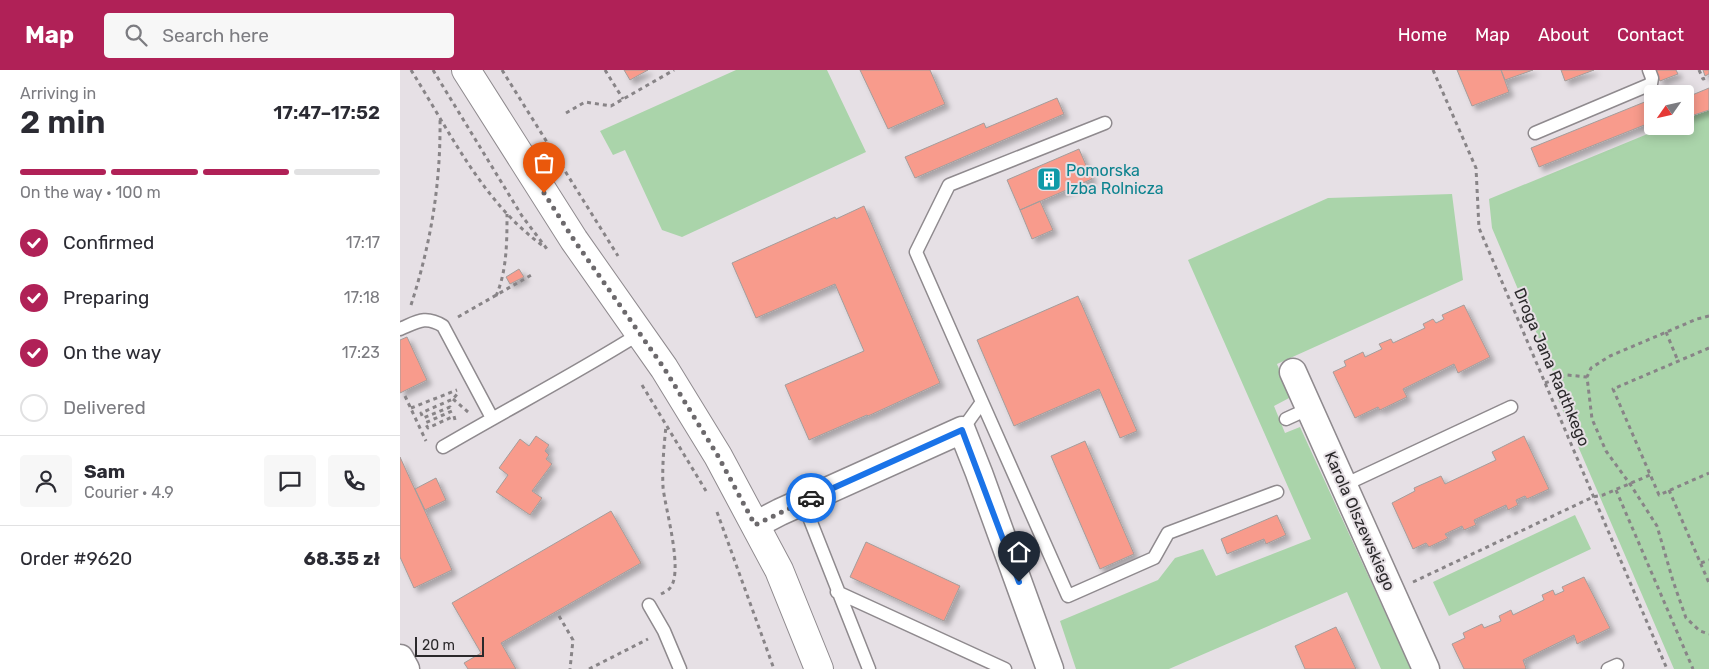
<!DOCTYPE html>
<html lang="en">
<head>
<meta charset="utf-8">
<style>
  :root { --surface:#fff; --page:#f7f7f7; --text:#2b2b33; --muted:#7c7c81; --line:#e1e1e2; --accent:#b02157 }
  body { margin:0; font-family:Rubik,sans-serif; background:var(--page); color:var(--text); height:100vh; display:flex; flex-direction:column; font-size:19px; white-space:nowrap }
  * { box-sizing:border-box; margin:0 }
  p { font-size:16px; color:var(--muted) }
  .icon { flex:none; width:28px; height:28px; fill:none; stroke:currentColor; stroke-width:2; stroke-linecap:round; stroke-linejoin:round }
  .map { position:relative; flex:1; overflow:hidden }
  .panel { display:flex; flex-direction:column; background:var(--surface); width:400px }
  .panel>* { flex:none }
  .needle { width:32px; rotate:236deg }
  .fabs { position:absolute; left:1244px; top:15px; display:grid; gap:10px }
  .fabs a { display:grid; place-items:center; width:50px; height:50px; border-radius:5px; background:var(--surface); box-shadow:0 2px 12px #0003; font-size:25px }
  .scale { position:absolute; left:15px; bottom:12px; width:69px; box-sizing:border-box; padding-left:5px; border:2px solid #2b292b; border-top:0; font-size:14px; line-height:18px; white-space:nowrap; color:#2b292b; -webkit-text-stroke:4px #e6e0e5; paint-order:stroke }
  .pin { position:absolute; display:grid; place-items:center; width:42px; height:42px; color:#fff; margin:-51px -21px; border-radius:50% 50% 50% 0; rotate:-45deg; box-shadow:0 0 5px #0007 }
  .pin .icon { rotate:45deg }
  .courier { position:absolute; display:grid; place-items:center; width:50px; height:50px; margin:-25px; border:4px solid #1a73e8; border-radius:50%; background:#fff; color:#222; box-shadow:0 1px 6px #0007 }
  .summary em { font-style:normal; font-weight:600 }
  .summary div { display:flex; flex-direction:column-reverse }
  .summary { display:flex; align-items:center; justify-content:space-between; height:85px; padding:0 20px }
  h1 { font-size:32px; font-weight:600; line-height:38px }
  .bar { display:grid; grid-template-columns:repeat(4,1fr); gap:8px 5px; align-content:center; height:60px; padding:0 20px }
  .bar i { height:6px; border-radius:4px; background:var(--line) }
  .bar .on { background:var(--accent) }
  .bar p { grid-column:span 4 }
  .line { display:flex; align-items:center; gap:12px; padding:0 20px; border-top:1px solid var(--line) }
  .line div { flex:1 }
  .round { display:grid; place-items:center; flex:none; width:52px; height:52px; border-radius:5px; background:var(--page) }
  ol { padding:0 20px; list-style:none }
  li { display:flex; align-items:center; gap:15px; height:55px }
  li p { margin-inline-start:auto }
  li .icon { padding:5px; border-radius:50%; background:var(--accent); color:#fff; stroke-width:4 }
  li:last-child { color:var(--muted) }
  li i { width:28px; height:28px; border:2px solid var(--line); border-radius:50% }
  header { display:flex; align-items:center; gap:30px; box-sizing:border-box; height:70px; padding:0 25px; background:var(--accent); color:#fff }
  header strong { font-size:24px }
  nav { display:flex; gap:28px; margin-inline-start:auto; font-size:18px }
  .search { width:350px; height:45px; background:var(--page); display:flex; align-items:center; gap:12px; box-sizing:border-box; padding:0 18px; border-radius:5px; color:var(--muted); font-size:19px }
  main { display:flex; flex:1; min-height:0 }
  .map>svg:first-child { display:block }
</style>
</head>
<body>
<header>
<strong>Map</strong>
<div class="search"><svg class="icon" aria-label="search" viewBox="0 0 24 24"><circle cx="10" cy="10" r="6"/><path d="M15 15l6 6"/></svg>Search here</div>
<nav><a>Home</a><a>Map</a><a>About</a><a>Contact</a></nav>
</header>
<main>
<section class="panel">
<div class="summary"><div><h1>2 min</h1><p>Arriving in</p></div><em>17:47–17:52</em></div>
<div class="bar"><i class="on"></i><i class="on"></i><i class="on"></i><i></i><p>On the way · 100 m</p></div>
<ol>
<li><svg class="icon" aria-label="check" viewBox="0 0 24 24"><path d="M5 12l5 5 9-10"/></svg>Confirmed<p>17:17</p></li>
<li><svg class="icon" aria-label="check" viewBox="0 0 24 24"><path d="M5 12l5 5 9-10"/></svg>Preparing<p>17:18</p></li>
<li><svg class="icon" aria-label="check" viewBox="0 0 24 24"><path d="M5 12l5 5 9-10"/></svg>On the way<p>17:23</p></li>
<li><i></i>Delivered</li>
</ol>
<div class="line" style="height:90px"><a class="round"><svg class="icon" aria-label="person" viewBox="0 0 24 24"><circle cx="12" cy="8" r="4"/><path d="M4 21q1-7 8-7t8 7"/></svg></a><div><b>Sam</b><p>Courier · 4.9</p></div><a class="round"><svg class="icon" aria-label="chat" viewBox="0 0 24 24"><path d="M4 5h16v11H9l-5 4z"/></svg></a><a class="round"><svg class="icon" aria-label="phone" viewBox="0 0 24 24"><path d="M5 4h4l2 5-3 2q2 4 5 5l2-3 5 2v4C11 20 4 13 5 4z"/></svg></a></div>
<div class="line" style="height:65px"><div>Order #9620</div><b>68.35 zł</b></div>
</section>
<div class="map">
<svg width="1309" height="599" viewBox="0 0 1309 599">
  <defs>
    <filter id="shadow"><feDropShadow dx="4.5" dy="4.5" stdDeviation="2.5" flood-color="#0004"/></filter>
  </defs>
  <rect width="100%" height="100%" fill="#e6e0e5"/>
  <path fill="#aad4aa" d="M336,0H427L466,82L282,167L262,160L225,80L213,85L200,61Z
    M1309,40V599H1274L1156,325L1159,316L1092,158L1089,129L1267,56H1285V49Z
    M1052,124L1063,210L877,294L891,327L874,336L885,363L900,357L1011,599H981L947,522L769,599H676L660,551L758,510L775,488L803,479L816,506L911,469L788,190L928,128Z
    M1175,445L1191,479L1049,546L1033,512Z"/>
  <path fill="#f89b8c" stroke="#a49d9b" filter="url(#shadow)" d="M224,0H248L230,10Z
    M460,0H530L545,34L488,59Z
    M1057,0H1101L1109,22L1072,36Z
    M1101,0H1133L1105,10Z
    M1161,0H1194L1165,11Z
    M1255,0H1276L1278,4L1260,11Z
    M1303,0H1309V4L1305,6Z
    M1309,18V40L1285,48V28Z
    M657,28L664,44L515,108L505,87L584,53L586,58Z
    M1252,29V52L1139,97L1131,78Z
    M679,79L692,109L620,140L607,110Z
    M640,131L653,160L632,169L620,140Z
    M464,136L540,313L468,346L467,345L409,370L385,315L464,281L435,214L356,248L332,193L435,147L436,149Z
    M119,199L124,207L110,214L106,207Z
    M678,226L737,361L720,368L699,319L614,356L577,270Z
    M1064,235L1090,287L1058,303L1054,294L1003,319L1007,327L980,340L978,337L955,348L933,302L946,296L944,291L963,282L965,287L982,279L979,274L991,269L993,273L1025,258L1023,254L1033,249L1036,253L1044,249L1042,245Z
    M7,267L27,310L0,323V270Z
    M136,366L149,375L145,381L149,385L146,389L152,394L132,421L142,428L130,445L96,422L108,405L99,398L120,369L129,376Z
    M1124,366L1149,419L1127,429L1125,426L1116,430L1118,435L1108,440L1106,435L1074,450L1076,455L1064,460L1062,456L1045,464L1048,468L1029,477L1026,473L1013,479L992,433L1015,421L1014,418L1041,406L1045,414L1096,390L1092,382Z
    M685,371L734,484L700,499L651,386Z
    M0,387L52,500L14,518L0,487Z
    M36,408L46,430L25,440L15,419Z
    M211,441L241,493L101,573L116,599H68L64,593L81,583L52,533Z
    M877,445L886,465L866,474L864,469L827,484L821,469Z
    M466,472L560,516L544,551L450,507Z
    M1184,507L1210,558L1177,574L1174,565L1123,590L1126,598L1125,599H1064L1052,574L1065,568L1063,563L1082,554L1084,558L1101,551L1099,546L1111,540L1113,545L1144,530L1142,525L1153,520L1155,525L1164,521L1162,517Z
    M936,557L956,599H905L895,576Z"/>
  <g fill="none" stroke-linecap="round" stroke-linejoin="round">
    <g stroke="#8f8a8e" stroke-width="15">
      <path id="service" d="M1135,63L1251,14L1252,8L1249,0
        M0,259C17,252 25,245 43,256L92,348
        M582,332L516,182L549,115L705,53
        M886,349L910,338
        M562,360L582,332L668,526L754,488L768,463L877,422
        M43,377C108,339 175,304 239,264
        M944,415L1111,337
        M403,432L469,599
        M437,522L605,599
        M249,535L264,561L280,599
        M1208,599L1217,595"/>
    </g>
    <g stroke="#8f8a8e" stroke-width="29">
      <path id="minor" d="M893,302L1026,599
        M355,455L380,442L562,360L579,403L650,599
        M0,588L6,599"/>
    </g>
    <g stroke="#8f8a8e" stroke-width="30">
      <path id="secondary" d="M66,0L174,170L264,298L318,386L379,500L419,599"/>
    </g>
    <path stroke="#888487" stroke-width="3" stroke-dasharray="4 4" stroke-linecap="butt" d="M11,0C50,62 84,135 146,178
      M33,0L122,146L147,179
      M102,0L218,186
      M205,0L223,29
      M1033,0L1076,98L1079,158L1267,599
      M1299,0L1303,9L1309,7
      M166,43L185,32L211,36L274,0
      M96,226C107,201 107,171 107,144
      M11,235C31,173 41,113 40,47
      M1309,246L1297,249L1210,286L1191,298L1187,307L1192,349L1206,381L1230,414L1257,456L1273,511L1286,548L1300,561L1309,564
      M58,247L133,204
      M1266,262L1278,291
      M1309,278L1213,319L1259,425L1309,403
      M1145,313L1167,305L1187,307
      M242,315L306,421
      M5,326L26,371
      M53,329L68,342
      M11,338L57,320
      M55,350L54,346L28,358L25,353L52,341L50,337L23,348L21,343L53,329L58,323
      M1216,420L1293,599
      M1269,420L1309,513
      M317,442L374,599
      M1301,493L1309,490
      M1013,512L1193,427L1203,425L1250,405
      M261,524C263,523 268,521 270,518C284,502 265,438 263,417C262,396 264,376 266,356
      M159,546L173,570L170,599
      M189,599L248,569"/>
    <use href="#service" stroke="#fff" stroke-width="12"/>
    <use href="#minor" stroke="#fff" stroke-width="26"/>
    <use href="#secondary" stroke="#fff" stroke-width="28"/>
  </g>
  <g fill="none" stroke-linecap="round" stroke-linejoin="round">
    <path stroke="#6c696c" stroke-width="5" stroke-dasharray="0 9" d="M144,123L174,170L264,298L318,386L355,455L411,428"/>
    <path stroke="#1a73e8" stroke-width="6" d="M411,428L562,360L619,512"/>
  </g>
  <defs>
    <g id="building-square" transform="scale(1.25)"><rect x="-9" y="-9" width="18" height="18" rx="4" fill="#0f9aa8" stroke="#e6e0e5"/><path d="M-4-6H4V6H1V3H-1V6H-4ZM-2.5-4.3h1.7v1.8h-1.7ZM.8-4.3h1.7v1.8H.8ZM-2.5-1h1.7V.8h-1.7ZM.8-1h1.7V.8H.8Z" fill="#fff"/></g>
  </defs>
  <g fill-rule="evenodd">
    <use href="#building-square" x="649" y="109"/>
  </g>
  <g text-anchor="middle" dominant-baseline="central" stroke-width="4" stroke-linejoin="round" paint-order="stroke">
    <g font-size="16" fill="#0d838f" stroke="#e6e0e5" text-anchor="start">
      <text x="666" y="100">Pomorska<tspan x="666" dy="18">Izba Rolnicza</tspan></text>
    </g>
    <g font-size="16" fill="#2b292b" stroke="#e6e0e5">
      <text transform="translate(1152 297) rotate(67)">Droga Jana Radthkego</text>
      <text transform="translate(960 451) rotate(66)">Karola Olszewskiego</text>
    </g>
  </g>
</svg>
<div class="fabs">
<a><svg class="needle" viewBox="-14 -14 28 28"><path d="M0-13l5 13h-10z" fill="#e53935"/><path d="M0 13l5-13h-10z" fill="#7c7c81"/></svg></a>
</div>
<div class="scale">20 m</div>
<div class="pin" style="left:144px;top:123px;background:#ea580c"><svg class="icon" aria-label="bag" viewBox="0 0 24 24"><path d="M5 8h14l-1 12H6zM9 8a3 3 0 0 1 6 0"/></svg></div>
<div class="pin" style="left:619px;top:512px;background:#1f2937"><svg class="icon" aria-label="home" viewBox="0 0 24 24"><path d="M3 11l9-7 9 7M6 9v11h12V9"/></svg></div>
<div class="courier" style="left:411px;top:428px"><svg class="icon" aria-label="car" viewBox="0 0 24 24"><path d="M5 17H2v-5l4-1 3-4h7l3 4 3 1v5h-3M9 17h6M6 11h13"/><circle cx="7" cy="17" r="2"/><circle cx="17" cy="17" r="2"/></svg></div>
</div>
</main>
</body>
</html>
